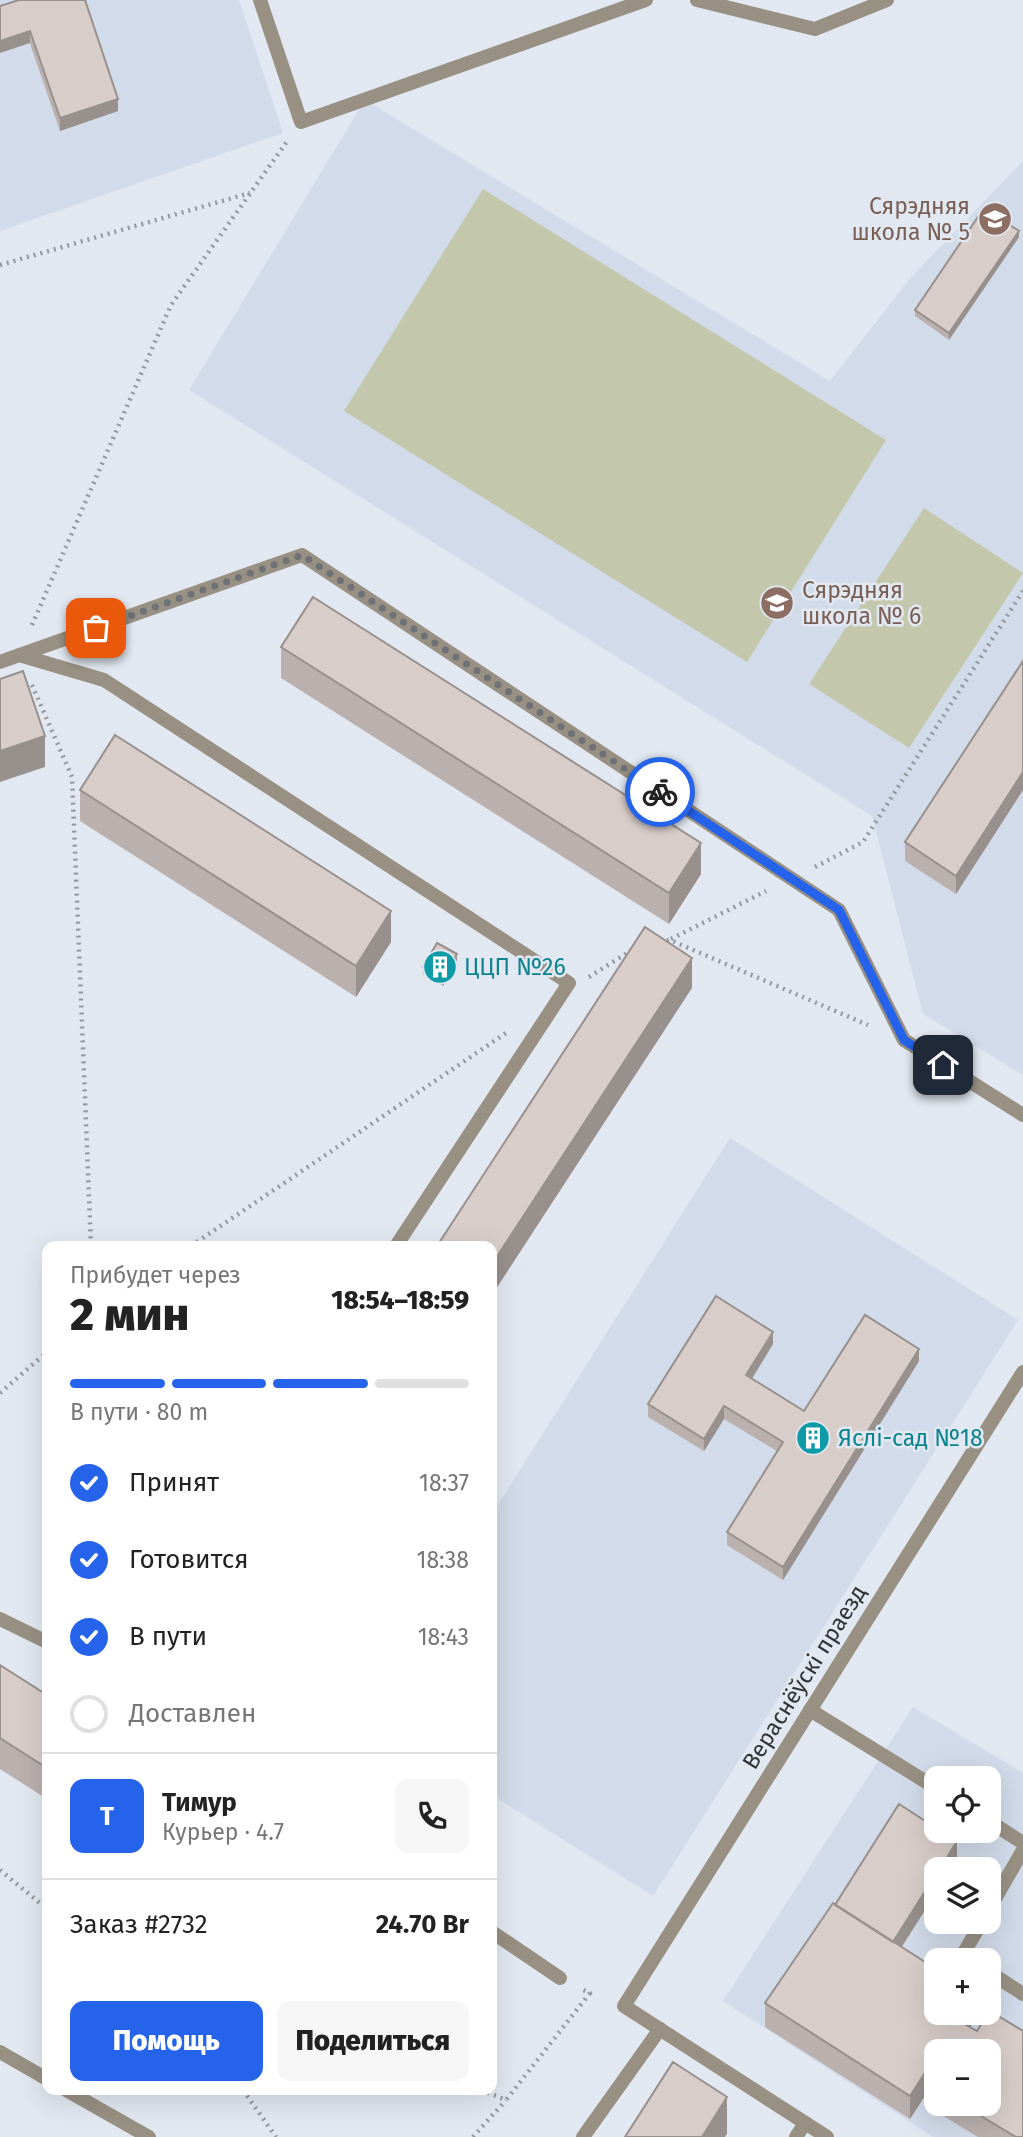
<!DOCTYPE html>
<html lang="ru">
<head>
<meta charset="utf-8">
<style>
  :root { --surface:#fff; --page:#f6f6f6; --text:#222; --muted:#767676; --line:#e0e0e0; --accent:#2563eb }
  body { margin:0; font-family:"Fira Sans",sans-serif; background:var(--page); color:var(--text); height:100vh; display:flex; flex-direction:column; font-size:26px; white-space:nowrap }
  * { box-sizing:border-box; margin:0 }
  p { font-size:23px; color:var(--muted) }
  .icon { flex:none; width:38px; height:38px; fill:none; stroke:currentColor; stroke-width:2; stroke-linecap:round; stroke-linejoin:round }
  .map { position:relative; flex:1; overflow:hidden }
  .side { position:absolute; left:42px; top:1241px; width:455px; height:854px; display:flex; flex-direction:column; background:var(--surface); border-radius:14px; box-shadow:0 7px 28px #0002 }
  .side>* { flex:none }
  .buttons { position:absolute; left:924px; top:1766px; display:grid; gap:14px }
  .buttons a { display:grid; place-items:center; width:77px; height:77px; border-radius:14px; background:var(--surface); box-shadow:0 7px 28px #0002; font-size:35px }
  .pin { position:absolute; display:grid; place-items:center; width:60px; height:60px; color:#fff; margin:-30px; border-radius:14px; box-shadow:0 4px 10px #0006 }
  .courier { position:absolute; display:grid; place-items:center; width:70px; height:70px; margin:-35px; border:5px solid #2563eb; border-radius:50%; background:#fff; color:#222; box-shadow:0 2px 9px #0007 }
  .overview em { font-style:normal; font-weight:800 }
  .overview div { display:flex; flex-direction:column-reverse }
  .overview { display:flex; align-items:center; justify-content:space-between; height:119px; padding:0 28px }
  h1 { font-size:46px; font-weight:800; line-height:52px }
  .bar { display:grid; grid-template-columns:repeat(4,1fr); gap:10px 7px; align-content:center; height:84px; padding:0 28px }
  .bar i { height:9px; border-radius:5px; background:var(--line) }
  .bar .current { background:var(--accent) }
  .bar p { grid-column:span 4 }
  .line { display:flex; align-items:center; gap:18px; padding:0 28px; border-top:2px solid var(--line) }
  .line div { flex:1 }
  .round { display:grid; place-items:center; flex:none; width:74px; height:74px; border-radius:14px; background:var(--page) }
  ol { padding:0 28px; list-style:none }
  li { display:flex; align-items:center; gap:21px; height:77px }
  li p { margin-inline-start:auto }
  li .icon { padding:7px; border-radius:50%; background:var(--accent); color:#fff; stroke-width:4 }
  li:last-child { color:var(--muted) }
  li i { width:38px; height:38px; border:4px solid var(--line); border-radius:50% }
  .cta { display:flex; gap:14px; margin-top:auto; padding:14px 28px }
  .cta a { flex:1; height:80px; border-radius:14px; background:var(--accent); color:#fff; font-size:28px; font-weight:800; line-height:80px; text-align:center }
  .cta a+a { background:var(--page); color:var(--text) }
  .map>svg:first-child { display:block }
</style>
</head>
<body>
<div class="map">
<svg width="1023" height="2137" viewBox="0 0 1023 2137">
  <rect width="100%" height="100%" fill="#e2e8f1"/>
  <path fill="#d1dbe9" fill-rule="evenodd" d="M0,0H239L283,133L0,231Z
    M365,100L830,381L912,276L1023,161V1075L923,1014L872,816L189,390Z
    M730,1138L1018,1320L653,1896L492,1795V1514Z
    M913,1707L1023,1773V2137H933L723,2001ZM936,1778H989V1830H936ZM936,1869H989V1922H936ZM936,1960H989V2012H936ZM936,2051H989V2104H936Z"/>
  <path fill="#c3c8ac" d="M483,189L886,440L747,662L344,411Z
    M924,508L1023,573L909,748L809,684Z"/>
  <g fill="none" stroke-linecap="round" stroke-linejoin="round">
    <path stroke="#93989e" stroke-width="4.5" stroke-dasharray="2 5" stroke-linecap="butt" d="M0,265L250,193
      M32,625L171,305L288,140
      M32,685L72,777L91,1246
      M815,867L863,842L1023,591
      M671,939L766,891
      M660,942L670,940L868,1025
      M589,977L635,948
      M191,1246L506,1033
      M0,1393L47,1352
      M0,1870L47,1909
      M243,2090L276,2137
      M481,2090L506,2100L590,1993L581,1989
      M473,2137L506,2100"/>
    <path stroke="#989083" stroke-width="14" d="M260,0L301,122L646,0
      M697,0L815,29L887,0
      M19,655L104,680L569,983L396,1246
      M0,662L302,555L839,910L904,1040L1023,1115
      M0,1619L47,1642
      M810,1710L936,1788
      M989,1821L1023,1843
      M989,1909L1023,1850
      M492,1932L560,1978
      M971,1960L963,1954L982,1922
      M989,1972L1023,1994
      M0,2052L47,2079
      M66,2090L149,2137
      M583,2137L660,2029
      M796,2137L805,2123"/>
    <path stroke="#989083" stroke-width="14" d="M827,2137L624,2006L1023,1372"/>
  </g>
  <path fill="#bab0ad" d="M15,0H85L118,111L60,131Z
    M1019,237L949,340L915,316V310Z
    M281,647L701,874L669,924L281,678Z
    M1023,661V790L956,894L905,861V842Z
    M80,790L391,942L356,997L80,821Z
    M457,960L443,986L423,974V967Z
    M773,1344L752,1379L804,1411L919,1361L783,1580L727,1545V1532L777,1451L724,1419L704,1451L648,1417V1404Z
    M0,1665L47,1695V1799L0,1769Z
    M957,1859L902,1947L977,2012V2017L970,2027L1023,2137H978L940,2114V2104H989L936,2051V2083L934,2082L910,2119L765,2027V2003L835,1905Z"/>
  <path fill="#97908d" d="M30,31V43L0,53V41Z
    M118,99V111L60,131V118Z
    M1019,231V237L949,340V333Z
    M45,736V767L0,782V751Z
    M1023,772V790L956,894V876Z
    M701,843V874L669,924V893Z
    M391,911V942L356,997V966Z
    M457,954V960L443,986V979Z
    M692,958V988L492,1295V1264Z
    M773,1332V1344L746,1388V1375Z
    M919,1349V1361L783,1580V1567Z
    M724,1406V1419L704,1451V1439Z
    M957,1841V1859L951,1869H940Z
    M936,1874V1893L891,1963V1945Z
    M965,2012H977V2017L959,2044V2021Z
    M934,2059V2082L910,2119V2096Z
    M727,2097V2134L725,2137H702Z"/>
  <path fill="#d8cdc9" stroke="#97908d" stroke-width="2" d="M19,0H85L118,99L60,118L30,31L0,41V6Z
    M984,208L1019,231L949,333L915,310Z
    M313,597L701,843L669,893L281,647Z
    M1023,661V772L956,876L905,842Z
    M23,671L45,736L0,751V679Z
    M115,735L391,911L356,966L80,790Z
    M645,927L692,958L492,1264V1246H437Z
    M437,943L457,954L443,979L423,967Z
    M716,1296L773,1332L746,1375L804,1411L865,1315L919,1349L783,1567L727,1532L783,1442L724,1406L704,1439L648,1404Z
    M0,1665L47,1695V1768L0,1738Z
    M899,1804L936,1828V1830H941L957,1841L940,1869H936V1874L893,1942L835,1905Z
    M833,1903L936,1969V2012H965L959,2021L977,2031L990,2011L1023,2031V2137H1016L961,2104H989V2051H936V2060L934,2059L910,2096L765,2003Z
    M673,2062L727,2097L702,2137H625Z"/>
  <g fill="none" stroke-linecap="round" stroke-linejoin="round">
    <path stroke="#6e7277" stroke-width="7" stroke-dasharray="0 12.6" d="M96,628L302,555L660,792"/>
    <path stroke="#2563eb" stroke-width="9" d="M660,792L839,910L904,1040L943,1065"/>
  </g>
  <defs>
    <g id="school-disc" transform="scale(1.75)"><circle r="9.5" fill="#8d6e63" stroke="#e2e8f1"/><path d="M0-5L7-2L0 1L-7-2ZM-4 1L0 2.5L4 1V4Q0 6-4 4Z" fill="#fff"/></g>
    <g id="building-disc" transform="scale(1.75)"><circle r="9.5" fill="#0f9aa8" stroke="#e2e8f1"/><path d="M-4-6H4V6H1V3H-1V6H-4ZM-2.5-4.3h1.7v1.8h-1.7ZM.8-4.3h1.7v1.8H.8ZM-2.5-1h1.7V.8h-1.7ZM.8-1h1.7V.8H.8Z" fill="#fff"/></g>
  </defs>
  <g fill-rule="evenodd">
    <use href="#school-disc" x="995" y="219"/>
    <use href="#school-disc" x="777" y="603"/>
    <use href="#building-disc" x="440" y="967"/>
    <use href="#building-disc" x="813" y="1438"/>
  </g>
  <g text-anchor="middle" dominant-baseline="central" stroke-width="5" stroke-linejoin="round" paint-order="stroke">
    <g font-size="23" fill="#785e54" stroke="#e2e8f1" text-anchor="end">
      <text x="970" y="206">Сярэдняя<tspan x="970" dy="26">школа № 5</tspan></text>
      <text x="802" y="590" text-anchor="start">Сярэдняя<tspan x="802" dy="26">школа № 6</tspan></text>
    </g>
    <g font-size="23" fill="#0d838f" stroke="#e2e8f1" text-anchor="start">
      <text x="464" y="967">ЦЦП №26</text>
      <text x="838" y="1438">Яслі-сад №18</text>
    </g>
    <g font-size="23" fill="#303235" stroke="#e2e8f1">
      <text transform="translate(804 1677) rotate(-58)">Вераснёўскі праезд</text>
    </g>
  </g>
</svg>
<div class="buttons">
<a><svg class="icon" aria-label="locate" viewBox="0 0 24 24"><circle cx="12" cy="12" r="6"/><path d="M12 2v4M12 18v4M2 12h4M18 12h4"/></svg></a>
<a><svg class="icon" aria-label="layers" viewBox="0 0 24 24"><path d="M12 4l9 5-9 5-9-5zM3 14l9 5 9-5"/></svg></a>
<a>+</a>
<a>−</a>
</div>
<div class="pin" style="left:96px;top:628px;background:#ea580c"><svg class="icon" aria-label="bag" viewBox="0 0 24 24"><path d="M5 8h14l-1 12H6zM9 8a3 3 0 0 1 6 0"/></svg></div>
<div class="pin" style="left:943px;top:1065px;background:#1f2937"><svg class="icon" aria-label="home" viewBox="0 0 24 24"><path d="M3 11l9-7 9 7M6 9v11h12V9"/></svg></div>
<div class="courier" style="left:660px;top:792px"><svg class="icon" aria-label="bike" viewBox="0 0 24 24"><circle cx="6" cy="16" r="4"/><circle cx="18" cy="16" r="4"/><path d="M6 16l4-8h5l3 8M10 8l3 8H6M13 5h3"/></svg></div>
<section class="side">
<div class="overview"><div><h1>2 мин</h1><p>Прибудет через</p></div><em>18:54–18:59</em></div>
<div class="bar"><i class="current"></i><i class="current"></i><i class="current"></i><i></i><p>В пути · 80 m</p></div>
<ol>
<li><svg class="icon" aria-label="check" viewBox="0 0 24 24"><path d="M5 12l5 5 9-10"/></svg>Принят<p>18:37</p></li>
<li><svg class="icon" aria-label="check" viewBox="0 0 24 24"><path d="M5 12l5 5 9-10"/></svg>Готовится<p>18:38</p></li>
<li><svg class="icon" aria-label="check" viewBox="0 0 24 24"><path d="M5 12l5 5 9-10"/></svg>В пути<p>18:43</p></li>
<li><i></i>Доставлен</li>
</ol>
<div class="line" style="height:126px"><b class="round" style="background:var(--accent);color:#fff">Т</b><div><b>Тимур</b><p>Курьер · 4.7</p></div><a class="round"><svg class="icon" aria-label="phone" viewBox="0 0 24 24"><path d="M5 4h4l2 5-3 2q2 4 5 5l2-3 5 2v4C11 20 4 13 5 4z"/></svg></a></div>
<div class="line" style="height:91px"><div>Заказ #2732</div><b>24.70 Br</b></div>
<div class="cta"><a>Помощь</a><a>Поделиться</a></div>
</section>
</div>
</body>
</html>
